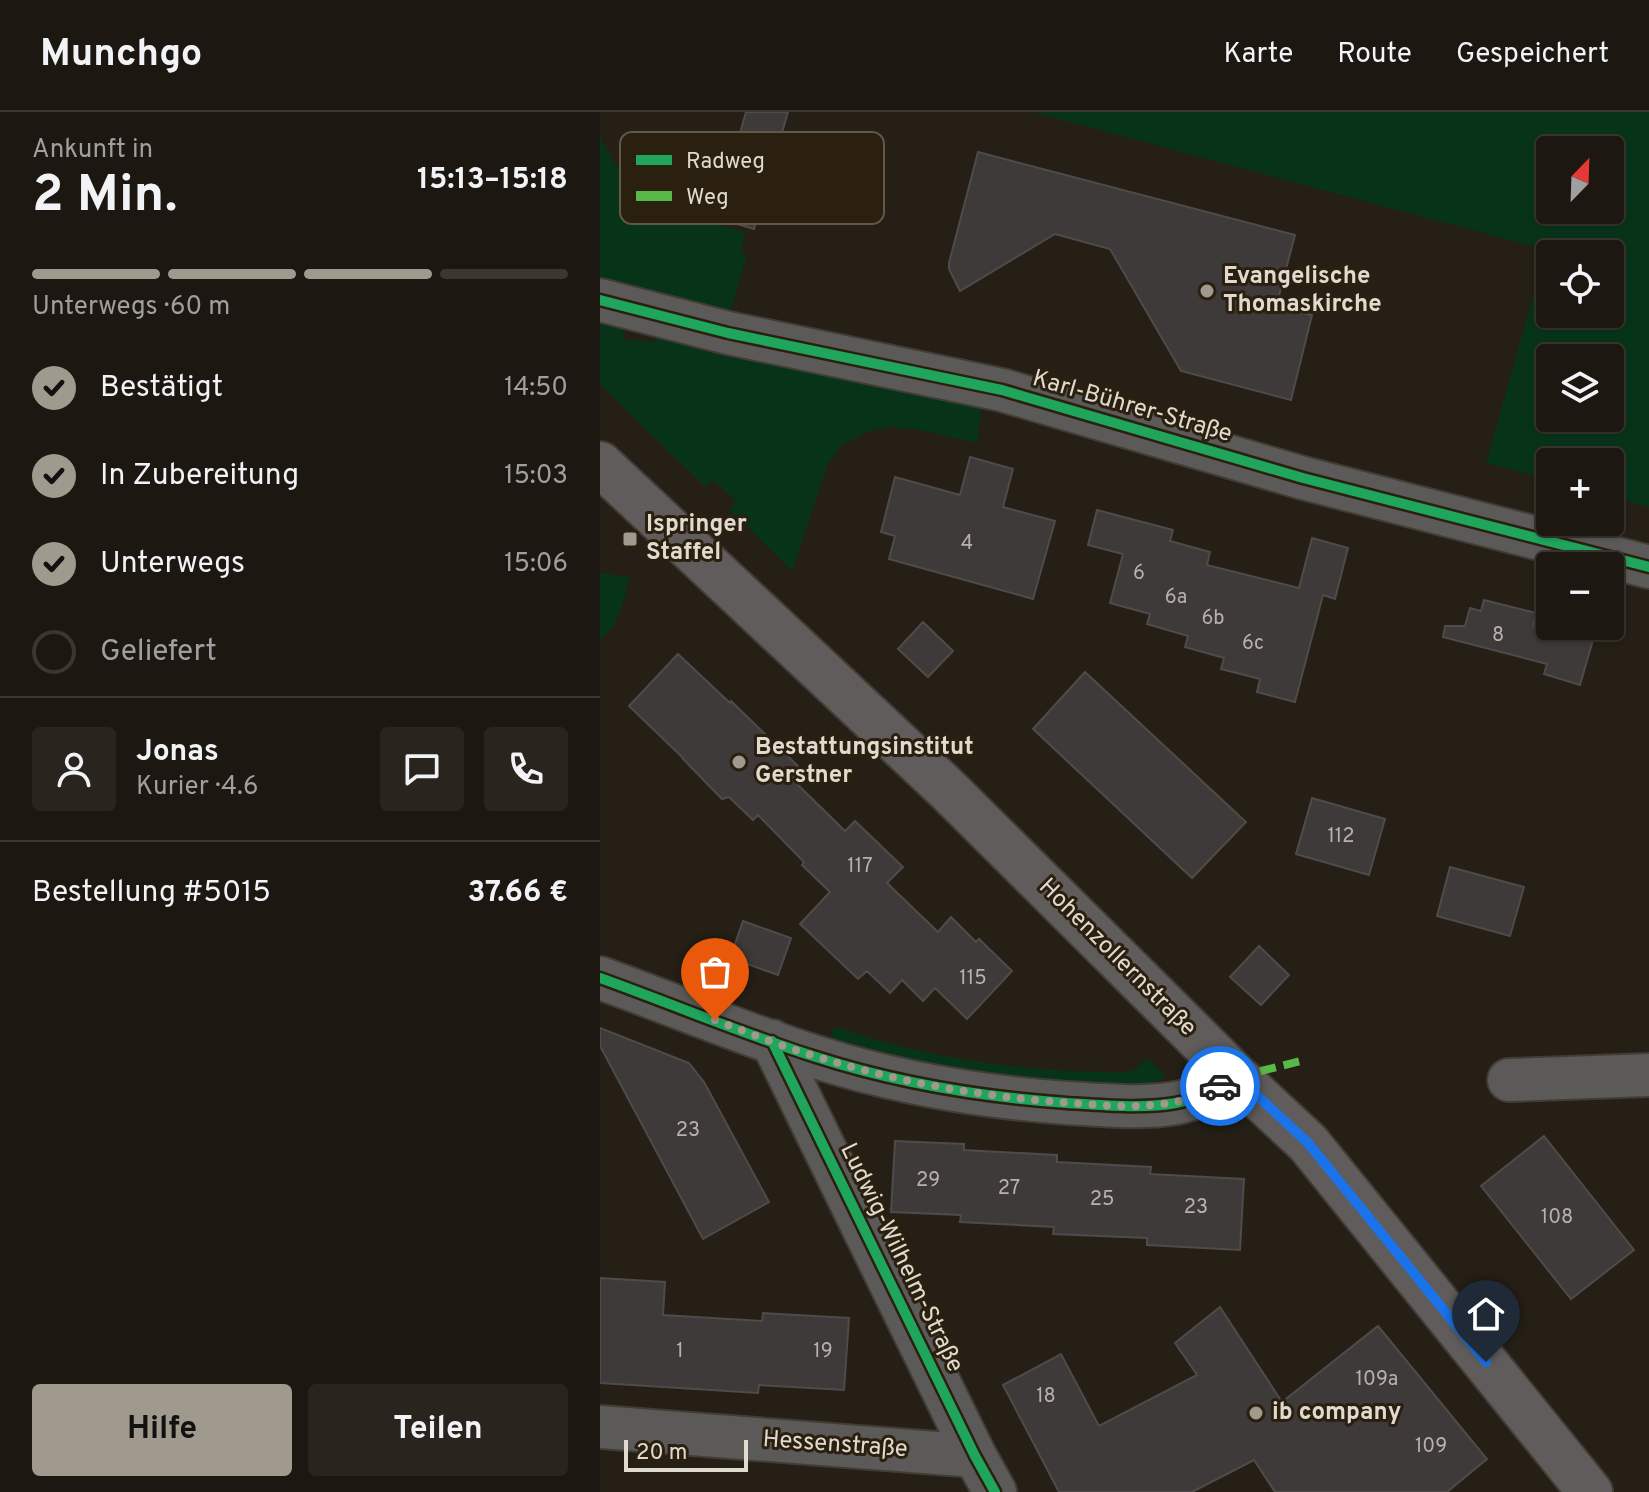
<!DOCTYPE html>
<html lang="de">
<head>
<meta charset="utf-8">
<style>
  :root { --surface:#1c1710; --page:#29241e; --text:#f1f3f6; --muted:#a09f9f; --line:#3a3630; --accent:#9f998e }
  body { margin:0; font-family:Overpass,sans-serif; background:var(--page); color:var(--text); height:100vh; display:flex; flex-direction:column; font-size:30px; white-space:nowrap }
  * { box-sizing:border-box; margin:0 }
  p { font-size:26px; color:var(--muted) }
  .icon { flex:none; width:44px; height:44px; fill:none; stroke:currentColor; stroke-width:2; stroke-linecap:round; stroke-linejoin:round }
  .map { position:relative; flex:1; overflow:hidden }
  .panel { display:flex; flex-direction:column; background:var(--surface); width:600px }
  .panel>* { flex:none }
  .needle { width:52px; rotate:23deg }
  .fabs { position:absolute; left:936px; top:24px; display:grid; gap:16px }
  .fabs a { display:grid; place-items:center; width:88px; height:88px; border-radius:8px; background:var(--surface); box-shadow:0 2px 6px #0004,0 0 0 2px var(--line); font-size:40px }
  .scale { position:absolute; left:24px; bottom:20px; width:124px; box-sizing:border-box; padding-left:8px; border:4px solid #e0dacf; border-top:0; font-size:22px; line-height:28px; white-space:nowrap; color:#e0dacf; -webkit-text-stroke:6px #2b2010; paint-order:stroke }
  .pin { position:absolute; display:grid; place-items:center; width:68px; height:68px; color:#fff; margin:-82px -34px; border-radius:50% 50% 50% 0; rotate:-45deg; box-shadow:0 0 8px #0007 }
  .pin .icon { rotate:45deg }
  .courier { position:absolute; display:grid; place-items:center; width:80px; height:80px; margin:-40px; border:6px solid #1a73e8; border-radius:50%; background:#fff; color:#222; box-shadow:0 2px 10px #0007 }
  .headline em { font-style:normal; font-weight:700 }
  .headline div { display:flex; flex-direction:column-reverse }
  .headline { display:flex; align-items:center; justify-content:space-between; height:136px; padding:0 32px }
  h1 { font-size:52px; font-weight:700; line-height:60px }
  .bar { display:grid; grid-template-columns:repeat(4,1fr); gap:12px 8px; align-content:center; height:96px; padding:0 32px }
  .bar i { height:10px; border-radius:6px; background:var(--line) }
  .bar .active { background:var(--accent) }
  .bar p { grid-column:span 4 }
  .line { display:flex; align-items:center; gap:20px; padding:0 32px; border-top:2px solid var(--line) }
  .line div { flex:1 }
  .round { display:grid; place-items:center; flex:none; width:84px; height:84px; border-radius:8px; background:var(--page) }
  ol { padding:0 32px; list-style:none }
  li { display:flex; align-items:center; gap:24px; height:88px }
  li p { margin-inline-start:auto }
  li .icon { padding:8px; border-radius:50%; background:var(--accent); color:#111; stroke-width:4 }
  li:last-child { color:var(--muted) }
  li i { width:44px; height:44px; border:4px solid var(--line); border-radius:50% }
  .button { display:flex; gap:16px; margin-top:auto; padding:16px 32px }
  .button a { flex:1; height:92px; border-radius:8px; background:var(--accent); color:#111; font-size:32px; font-weight:700; line-height:92px; text-align:center }
  .button a+a { background:var(--page); color:var(--text) }
  header { display:flex; align-items:center; gap:48px; box-sizing:border-box; height:112px; padding:0 40px; background:var(--surface); border-bottom:2px solid var(--line) }
  header strong { font-size:38px }
  nav { display:flex; gap:44px; margin-inline-start:auto; font-size:28px }
  main { display:flex; flex:1; min-height:0 }
  .map>svg:first-child { display:block }
</style>
</head>
<body>
<header>
<strong>Munchgo</strong>
<nav><a>Karte</a><a>Route</a><a>Gespeichert</a></nav>
</header>
<main>
<section class="panel">
<div class="headline"><div><h1>2 Min.</h1><p>Ankunft in</p></div><em>15:13–15:18</em></div>
<div class="bar"><i class="active"></i><i class="active"></i><i class="active"></i><i></i><p>Unterwegs · 60 m</p></div>
<ol>
<li><svg class="icon" aria-label="check" viewBox="0 0 24 24"><path d="M5 12l5 5 9-10"/></svg>Bestätigt<p>14:50</p></li>
<li><svg class="icon" aria-label="check" viewBox="0 0 24 24"><path d="M5 12l5 5 9-10"/></svg>In Zubereitung<p>15:03</p></li>
<li><svg class="icon" aria-label="check" viewBox="0 0 24 24"><path d="M5 12l5 5 9-10"/></svg>Unterwegs<p>15:06</p></li>
<li><i></i>Geliefert</li>
</ol>
<div class="line" style="height:144px"><a class="round"><svg class="icon" aria-label="person" viewBox="0 0 24 24"><circle cx="12" cy="8" r="4"/><path d="M4 21q1-7 8-7t8 7"/></svg></a><div><b>Jonas</b><p>Kurier · 4.6</p></div><a class="round"><svg class="icon" aria-label="chat" viewBox="0 0 24 24"><path d="M4 5h16v11H9l-5 4z"/></svg></a><a class="round"><svg class="icon" aria-label="phone" viewBox="0 0 24 24"><path d="M5 4h4l2 5-3 2q2 4 5 5l2-3 5 2v4C11 20 4 13 5 4z"/></svg></a></div>
<div class="line" style="height:104px"><div>Bestellung #5015</div><b>37.66 €</b></div>
<div class="button"><a>Hilfe</a><a>Teilen</a></div>
</section>
<div class="map">
<svg width="1049" height="1380" viewBox="0 0 1049 1380">
  <rect width="100%" height="100%" fill="#251f16"/>
  <path fill="#073419" fill-rule="evenodd" d="M433,0H1049V395L1010,385V350H950V368L886,351L946,138ZM950,38H1010V98H950ZM959,141L1010,142V202H950V142ZM950,246H1010V306H950Z
    M0,24L15,52L75,96L92,104L146,121L140,140L147,142L132,195L129,201L0,175Z
    M0,210L23,213V227L54,230L56,219L382,294L377,331L320,318L292,315L265,320L241,334L227,353L192,459L129,397L136,389L113,368L105,375L0,272Z
    M0,461L30,465L24,488L14,514L0,528Z
    M236,915C325,946 429,961 524,960L536,957L547,946L566,964C547,979 499,972 476,970C390,963 313,950 230,927L233,916Z"/>
  <path fill="#3e3a3a" stroke="#4e4b4a" stroke-width="2" d="M146,0H188L154,117L117,106L139,32H137Z
    M378,40L695,123L676,195L712,203L691,288L581,259L510,137L455,122L360,179L349,157V151Z
    M370,345L413,357L403,395L455,409L433,487L289,447L295,424L281,420L295,365L360,383Z
    M497,398L573,418L570,429L610,440L607,453L699,476L712,426L748,436L735,487L723,483L695,590L657,580L660,567L621,557L624,546L585,535L588,524L547,512L550,502L510,491L523,442L488,433Z
    M884,488L936,501L933,514H997L980,573L944,562L947,552L843,525L845,514H865L870,496L881,499Z
    M323,510L353,539L328,565L298,537Z
    M78,542L130,591L131,589L202,658L192,667L245,719L255,709L303,755L287,771L338,820L351,805L376,830L379,827L412,859L367,907L335,876L323,889L302,868L290,881L267,859L258,867L200,812L230,780L202,753L204,750L158,703L153,708L129,685L122,687L83,647L82,645L29,594Z
    M485,560L646,710L592,766L433,617Z
    M712,686L785,707L769,763L696,742Z
    M850,755L924,775L910,824L837,804Z
    M143,809L191,826L178,863L130,846Z
    M659,834L689,863L661,893L630,865Z
    M0,916L89,951L104,970L169,1090L103,1127L0,934Z
    M944,1024L1034,1138L971,1187L881,1074Z
    M295,1029L364,1032V1038L457,1043V1050L551,1055L550,1062L644,1067L640,1138L547,1133V1126L453,1122L454,1115L360,1110L361,1103L291,1100Z
    M0,1166L65,1170L63,1203L162,1209L163,1201L249,1206L244,1278L159,1273L158,1281L0,1271Z
    M620,1195L682,1290L778,1214L887,1347L847,1380H675L654,1348L592,1380H459L403,1273L461,1242L499,1314L597,1263L575,1231Z"/>
  <g fill="none" stroke-linecap="round" stroke-linejoin="round">
    <g stroke="#413c35" stroke-width="46">
      <path id="minor" d="M0,188L128,221L402,278L703,366L1049,455
        M0,866C72,892 143,922 216,945C297,971 382,985 467,991C500,993 543,997 576,991C598,987 617,976 637,965
        M172,929L375,1344L395,1380
        M909,968L1049,963
        M0,1315L375,1344"/>
    </g>
    <g stroke="#413c35" stroke-width="48">
      <path id="secondary" d="M0,352L347,677L637,965L708,1031L990,1380"/>
    </g>
    <use href="#minor" stroke="#5c5a59" stroke-width="42"/>
    <use href="#secondary" stroke="#605c5b" stroke-width="44"/>
    <path stroke="#58b947" stroke-width="8" stroke-dasharray="16 8" stroke-linecap="butt" d="M637,965L701,949"/>
    <g stroke="#2b2010" stroke-width="15">
      <path id="cycleway" d="M0,188L128,221L402,278L703,366L1049,455
        M0,866C72,892 143,922 216,945C297,971 382,985 467,991C500,993 543,997 576,991C598,987 617,976 637,965
        M172,929L375,1344L395,1380"/>
    </g>
    <use href="#cycleway" stroke="#20a55d" stroke-width="10"/>
  </g>
  <g fill="none" stroke-linecap="round" stroke-linejoin="round">
    <path stroke="#9f998e" stroke-width="8" stroke-dasharray="0 14.4" d="M115,908C149,921 183,935 218,945C300,971 385,985 471,991C522,995 574,999 620,974"/>
    <path stroke="#1a73e8" stroke-width="10" d="M620,974L637,965L708,1031L886,1250"/>
  </g>
  <g fill="#9f998e" stroke="#2b2010" stroke-width="3">
    <circle cx="607" cy="179" r="8"/>
    <rect x="22" y="419" width="16" height="16" rx="4"/>
    <circle cx="139" cy="650" r="8"/>
    <circle cx="656" cy="1301" r="8"/>
  </g>
  <g text-anchor="middle" dominant-baseline="central" stroke-width="6" stroke-linejoin="round" paint-order="stroke">
    <g font-size="20" fill="#b8b2aa">
      <text x="367" y="432">4</text>
      <text x="539" y="462">6</text>
      <text x="576" y="486">6a</text>
      <text x="613" y="507">6b</text>
      <text x="898" y="524">8</text>
      <text x="653" y="532">6c</text>
      <text x="741" y="725">112</text>
      <text x="260" y="755">117</text>
      <text x="373" y="867">115</text>
      <text x="88" y="1019">23</text>
      <text x="328" y="1069">29</text>
      <text x="409" y="1077">27</text>
      <text x="502" y="1088">25</text>
      <text x="596" y="1096">23</text>
      <text x="957" y="1106">108</text>
      <text x="80" y="1240">1</text>
      <text x="223" y="1240">19</text>
      <text x="777" y="1268">109a</text>
      <text x="446" y="1285">18</text>
      <text x="831" y="1335">109</text>
    </g>
    <g font-size="24" font-weight="bold" fill="#e0dacf" stroke="#2b2010" text-anchor="start">
      <text x="623" y="165">Evangelische<tspan x="623" dy="28">Thomaskirche</tspan></text>
      <text x="46" y="413">Ispringer<tspan x="46" dy="28">Staffel</tspan></text>
      <text x="155" y="636">Bestattungsinstitut<tspan x="155" dy="28">Gerstner</tspan></text>
      <text x="672" y="1301">ib company</text>
    </g>
    <g font-size="24" fill="#e0dacf" stroke="#2b2010">
      <text transform="translate(532 295) rotate(16)">Karl-Bührer-Straße</text>
      <text transform="translate(517 846) rotate(45)">Hohenzollernstraße</text>
      <text transform="translate(301 1146) rotate(64)">Ludwig-Wilhelm-Straße</text>
      <text transform="translate(235 1333) rotate(4)">Hessenstraße</text>
    </g>
  </g>
  <rect x="20" y="20" width="264" height="92" rx="12" fill="#2b2010" stroke="#615849" stroke-width="2"/>
  <rect x="36" y="43" width="36" height="10" fill="#20a55d"/>
  <rect x="36" y="79" width="36" height="10" fill="#58b947"/>
  <g font-size="22" fill="#e0dacf">
    <text x="86" y="56">Radweg</text>
    <text x="86" y="92">Weg</text>
  </g>
</svg>
<div class="fabs">
<a><svg class="needle" viewBox="-14 -14 28 28"><path d="M0-13l5 13h-10z" fill="#e53935"/><path d="M0 13l5-13h-10z" fill="#a09f9f"/></svg></a>
<a><svg class="icon" aria-label="locate" viewBox="0 0 24 24"><circle cx="12" cy="12" r="6"/><path d="M12 2v4M12 18v4M2 12h4M18 12h4"/></svg></a>
<a><svg class="icon" aria-label="layers" viewBox="0 0 24 24"><path d="M12 4l9 5-9 5-9-5zM3 14l9 5 9-5"/></svg></a>
<a>+</a>
<a>−</a>
</div>
<div class="scale">20 m</div>
<div class="pin" style="left:115px;top:908px;background:#ea580c"><svg class="icon" aria-label="bag" viewBox="0 0 24 24"><path d="M5 8h14l-1 12H6zM9 8a3 3 0 0 1 6 0"/></svg></div>
<div class="pin" style="left:886px;top:1250px;background:#1f2937"><svg class="icon" aria-label="home" viewBox="0 0 24 24"><path d="M3 11l9-7 9 7M6 9v11h12V9"/></svg></div>
<div class="courier" style="left:620px;top:974px"><svg class="icon" aria-label="car" viewBox="0 0 24 24"><path d="M5 17H2v-5l4-1 3-4h7l3 4 3 1v5h-3M9 17h6M6 11h13"/><circle cx="7" cy="17" r="2"/><circle cx="17" cy="17" r="2"/></svg></div>
</div>
</main>
</body>
</html>
